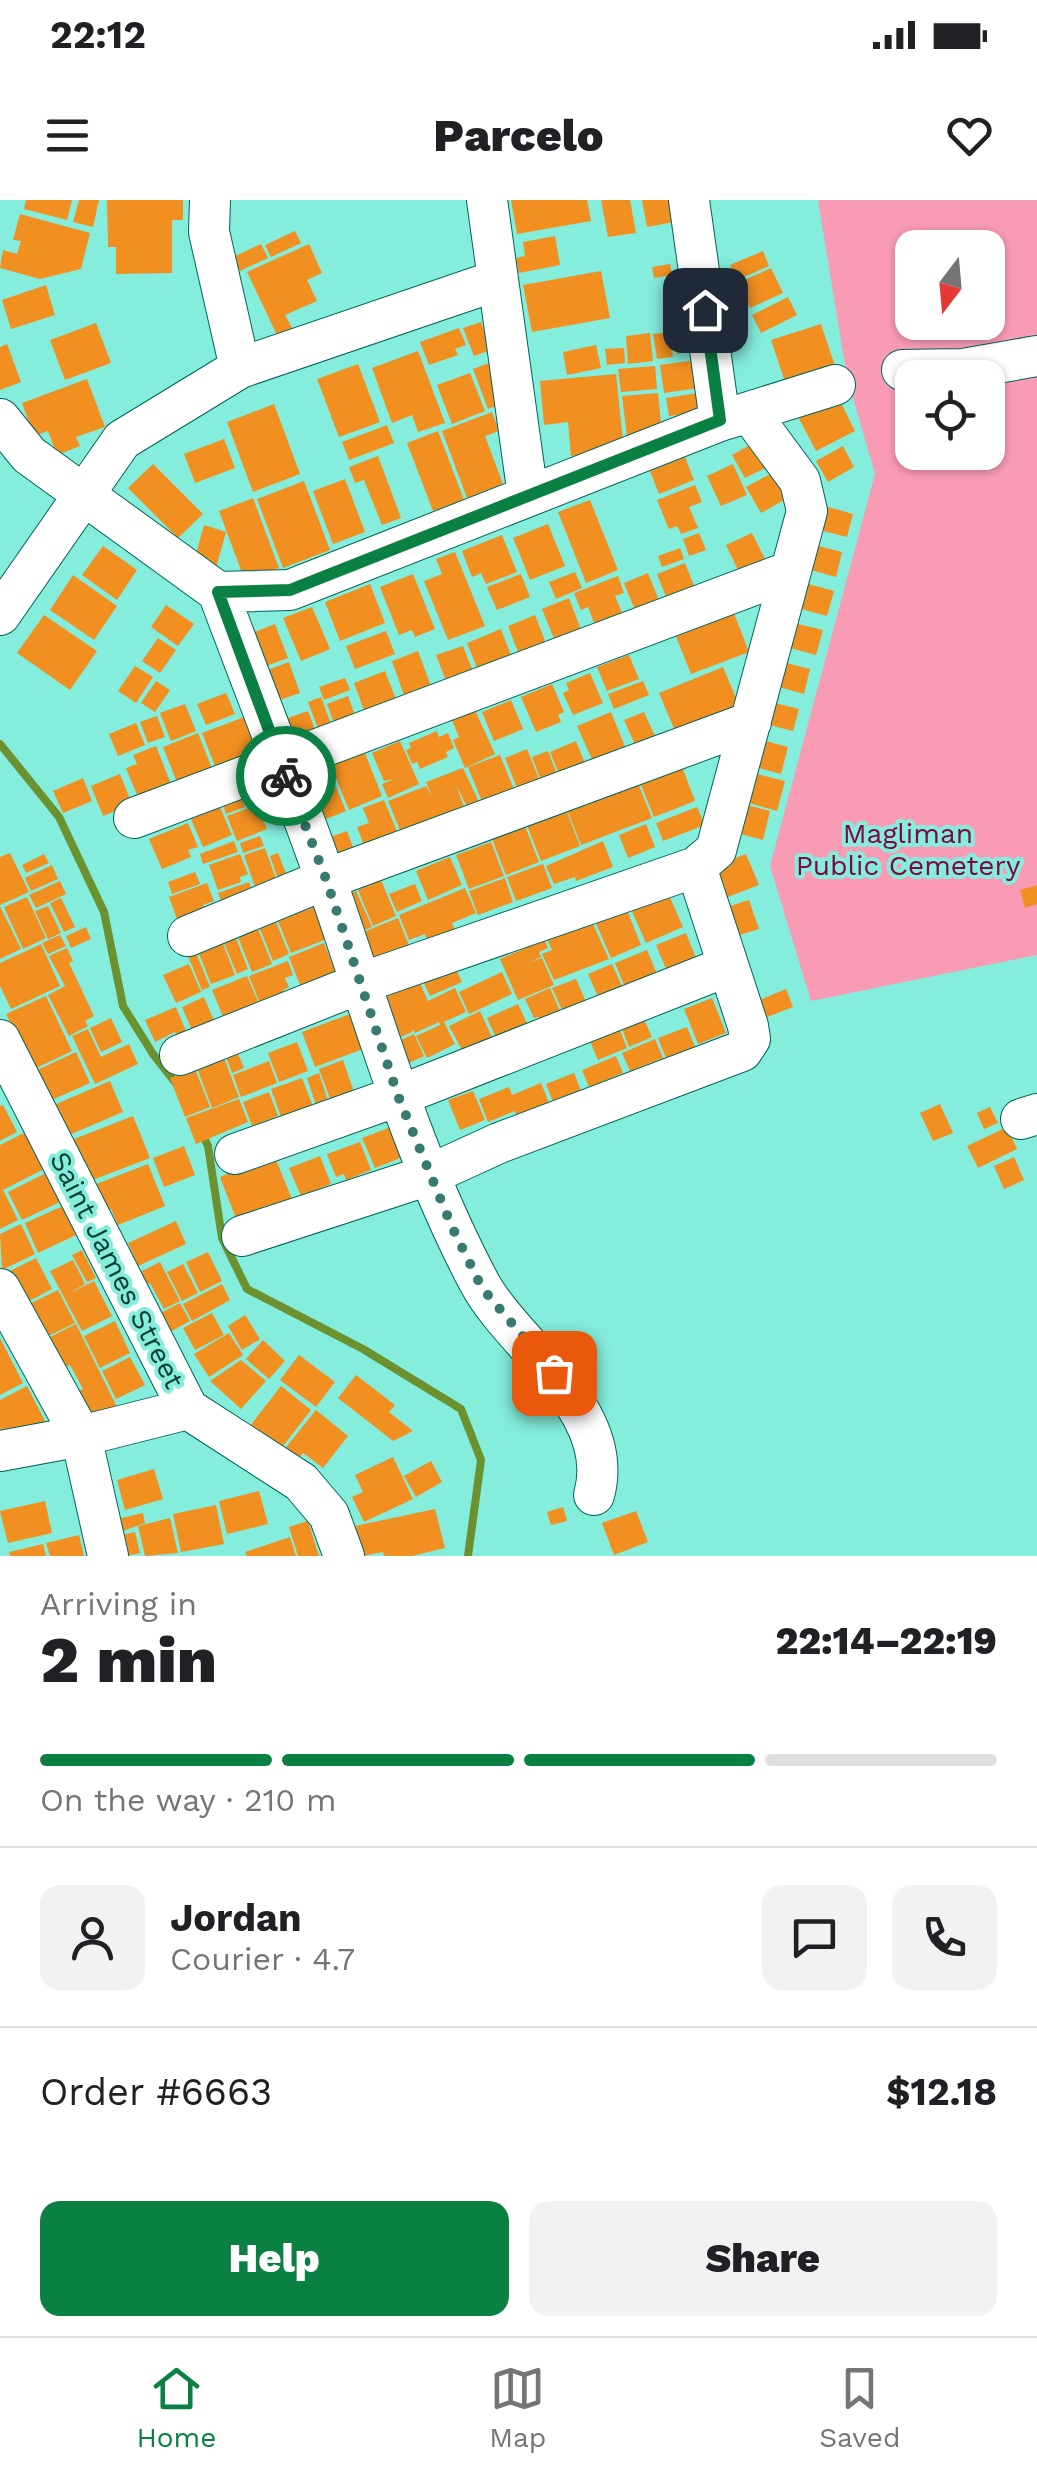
<!DOCTYPE html>
<html lang="en">
<head>
<meta charset="utf-8">
<style>
  :root { --surface:#fff; --page:#f2f2f2; --text:#202124; --muted:#757577; --line:#e0e0e0; --accent:#0b8043 }
  body { margin:0; font-family:"Work Sans",sans-serif; background:var(--page); color:var(--text); height:100vh; display:flex; flex-direction:column; font-size:38px; white-space:nowrap }
  * { box-sizing:border-box; margin:0 }
  p { font-size:32px; color:var(--muted) }
  .icon { flex:none; width:55px; height:55px; fill:none; stroke:currentColor; stroke-width:2; stroke-linecap:round; stroke-linejoin:round }
  .map { position:relative; height:1356px; overflow:hidden }
  .details { display:flex; flex-direction:column; background:var(--surface); flex:1 }
  .details>* { flex:none }
  .needle { width:65px; rotate:196deg }
  .tools { position:absolute; left:895px; top:30px; display:grid; gap:20px }
  .tools a { display:grid; place-items:center; width:110px; height:110px; border-radius:20px; background:var(--surface); box-shadow:0 2px 8px #0004; font-size:50px }
  .pin { position:absolute; display:grid; place-items:center; width:85px; height:85px; color:#fff; margin:-42px; border-radius:20px; box-shadow:0 5px 15px #0006 }
  .courier { position:absolute; display:grid; place-items:center; width:100px; height:100px; margin:-50px; border:8px solid #0b8043; border-radius:50%; background:#fff; color:#222; box-shadow:0 2px 12px #0007 }
  .overview em { font-style:normal; font-weight:800 }
  .overview div { display:flex; flex-direction:column-reverse }
  .overview { display:flex; align-items:center; justify-content:space-between; height:170px; padding:0 40px }
  h1 { font-size:65px; font-weight:800; line-height:75px }
  .bar { display:grid; grid-template-columns:repeat(4,1fr); gap:15px 10px; align-content:center; height:120px; padding:0 40px }
  .bar i { height:12px; border-radius:8px; background:var(--line) }
  .bar .current { background:var(--accent) }
  .bar p { grid-column:span 4 }
  .line { display:flex; align-items:center; gap:25px; padding:0 40px; border-top:2px solid var(--line) }
  .line div { flex:1 }
  .round { display:grid; place-items:center; flex:none; width:105px; height:105px; border-radius:20px; background:var(--page) }
  .primary-button { display:flex; gap:20px; margin-top:auto; padding:20px 40px }
  .primary-button a { flex:1; height:115px; border-radius:20px; background:var(--accent); color:#fff; font-size:40px; font-weight:800; line-height:115px; text-align:center }
  .primary-button a+a { background:var(--page); color:var(--text) }
  .status { display:flex; justify-content:space-between; align-items:center; height:70px; padding:0 50px; background:var(--surface); direction:ltr }
  .status svg { height:28px; fill:currentColor }
  header { display:flex; justify-content:space-between; align-items:center; height:130px; padding:0 40px; background:var(--surface); font-size:45px; font-weight:800 }
  .tabs { display:flex; justify-content:space-around; align-items:center; height:140px; border-top:2px solid var(--line); background:var(--surface); font-size:28px; color:var(--muted) }
  .tabs a { display:grid; justify-items:center; gap:5px }
  .tabs .current { color:var(--accent) }
  .map>svg:first-child { display:block }
</style>
</head>
<body>
<div class="status"><b>22:12</b><svg viewBox="0 0 49 12"><path d="M0 12V9h3v3zM5 12V6h3v6zM10 12V3h3v9zM15 12V0h3v12zM26 1h20v11H26zM47 4h2v5h-2z"/></svg></div>
<header><svg class="icon" aria-label="menu" viewBox="0 0 24 24"><path d="M4 6h16M4 12h16M4 18h16"/></svg>Parcelo<svg class="icon" aria-label="heart" viewBox="0 0 24 24"><path d="M12 20l-8-8c-3-5 5-10 8-4 3-6 11-1 8 4z"/></svg></header>
<div class="map">
<svg width="1037" height="1356" viewBox="0 0 1037 1356">
  <rect width="100%" height="100%" fill="#84eddc"/>
  <path fill="#f99bb5" fill-rule="evenodd" d="M818,0H1037V755L811,801L770,666L875,274L847,177ZM912,48H988V122H912ZM912,178H988V252H912Z"/>
  <g fill="none" stroke-linecap="round" stroke-linejoin="round">
    <path stroke="#6c912f" stroke-width="8" d="M0,544L59,617L104,712L123,806L153,854L178,886
      M202,934L208,946L222,1038L247,1089L363,1149L461,1209L481,1260L468,1356"/>
  </g>
  <path fill="#f19021" d="M26,0H72L67,20L24,9Z
    M79,0H99L93,27L73,22Z
    M107,0H183V20H172V73L116,74V47H108Z
    M511,0H587L591,21L517,34Z
    M601,0H630L636,33L608,37Z
    M642,0H670L674,22L647,27Z
    M20,14L90,33L81,69L40,79L0,68L3,50L17,54L21,41L13,40Z
    M295,31L301,43L271,57L265,45Z
    M555,36L560,65L519,73L516,58L525,56L523,42Z
    M261,44L268,58L240,71L233,57Z
    M309,44L322,73L307,80L317,101L285,115L292,128L277,135L247,72Z
    M763,51L769,66L737,80L730,65Z
    M670,64L672,75L654,78L652,67Z
    M771,68L783,93L750,108L738,83Z
    M601,71L610,118L532,132L523,85Z
    M46,85L55,115L11,129L2,100Z
    M788,97L797,115L761,133L752,115Z
    M481,122L491,150L474,156L463,128Z
    M96,123L111,163L65,180L50,140Z
    M821,124L837,172L787,188L771,140Z
    M459,128L466,145L455,149L458,155L429,165L420,142Z
    M687,130L690,151L677,154L674,132Z
    M670,132L673,157L657,159L653,134Z
    M650,133L653,161L628,164L626,136Z
    M7,144L21,182L0,190V147Z
    M596,145L601,168L567,175L563,152Z
    M624,148L625,163L607,165L605,149Z
    M418,151L445,223L418,232L412,215L392,223L372,168Z
    M695,160L699,188L664,193L660,165Z
    M489,163L505,203L488,209L473,169Z
    M358,164L380,222L339,237L317,179Z
    M655,166L657,189L621,192L618,169Z
    M470,173L485,211L452,224L437,185Z
    M616,174L624,250L571,256L568,222L544,225L540,181Z
    M87,179L105,227L76,237L80,246L57,255L48,231L34,236L22,203Z
    M658,193L662,233L628,245L622,196Z
    M698,193L701,212L669,216L666,198Z
    M836,193L855,231L816,251L796,213Z
    M274,204L300,274L253,292L227,222Z
    M492,212L499,231L485,236L503,284L467,298L442,231Z
    M387,225L394,243L349,260L342,242Z
    M438,231L464,300L433,311L407,243Z
    M224,239L235,268L195,283L184,254Z
    M757,241L771,265L745,278L732,255Z
    M843,246L854,267L828,282L816,261Z
    M378,256L401,318L382,325L364,280L355,283L349,267Z
    M685,257L694,280L659,294L650,271Z
    M153,264L203,314L178,338L128,288Z
    M733,264L747,295L721,306L707,276Z
    M772,273L786,299L761,313L746,287Z
    M345,279L365,332L333,344L313,291Z
    M304,281L330,350L283,368L257,299Z
    M695,285L702,302L689,307L698,328L681,334L677,326L669,329L657,300Z
    M253,298L279,368L245,381L219,311Z
    M590,300L618,370L586,383L558,312Z
    M821,305L853,314L847,337L815,329Z
    M548,324L565,366L530,380L513,338Z
    M204,325L226,332L214,375L192,368Z
    M699,333L706,350L689,356L683,339Z
    M752,333L766,361L740,374L726,345Z
    M502,335L517,372L486,384L481,373L472,377L462,351Z
    M810,344L842,352L836,377L804,368Z
    M103,346L137,370L117,400L82,375Z
    M680,348L684,359L662,367L658,356Z
    M455,352L485,426L448,440L424,381L442,374L436,359Z
    M685,363L696,391L668,402L657,374Z
    M575,372L582,388L556,399L549,382Z
    M648,373L662,408L638,418L624,383Z
    M413,374L435,429L415,437L412,430L399,435L380,387Z
    M521,374L530,397L497,410L487,387Z
    M73,375L117,406L94,440L50,410Z
    M618,376L624,393L615,396L628,427L600,438L588,407L581,410L574,393Z
    M801,382L834,391L827,416L794,407Z
    M370,384L385,423L340,441L325,402Z
    M569,398L583,435L557,446L542,409Z
    M166,405L194,424L178,446L151,427Z
    M312,407L330,449L301,461L283,418Z
    M733,411L749,452L691,474L675,434Z
    M44,415L97,451L70,490L17,453Z
    M535,415L547,446L520,457L508,426Z
    M790,422L823,430L816,455L783,446Z
    M275,424L288,458L250,472L237,439Z
    M501,429L515,466L482,480L467,443Z
    M386,431L395,454L355,469L346,446Z
    M158,438L176,450L160,473L142,461Z
    M463,446L473,471L446,481L436,455Z
    M418,451L432,489L405,498L392,461Z
    M629,455L639,479L607,491L597,467Z
    M779,461L810,469L804,494L772,485Z
    M289,462L300,493L268,504L257,474Z
    M135,466L153,477L136,503L118,491Z
    M723,467L739,505L675,531L659,493Z
    M385,471L397,502L365,513L354,483Z
    M590,473L603,503L573,515L563,493L569,490L566,483Z
    M345,478L350,490L324,500L319,487Z
    M156,481L170,490L155,512L141,503Z
    M643,481L649,495L614,509L608,494Z
    M552,484L564,512L558,515L561,522L536,532L521,497Z
    M226,493L235,514L206,525L197,504Z
    M348,496L356,518L335,526L327,504Z
    M321,497L335,535L322,539L308,502Z
    M511,500L523,529L494,541L482,512Z
    M767,501L799,509L793,531L761,523Z
    M185,504L196,531L171,541L160,513Z
    M475,510L495,554L465,568L453,540L459,537L452,520Z
    M308,511L316,532L281,545L273,523Z
    M611,512L628,554L596,568L577,526Z
    M644,512L661,549L641,558L624,520Z
    M157,516L165,537L148,543L140,522Z
    M244,517L263,564L221,581L202,533Z
    M136,523L145,545L118,556L109,534Z
    M437,531L439,537L448,533L454,548L446,552L448,557L420,569L417,562L412,564L406,550L411,548L409,543Z
    M198,533L217,581L178,585L163,547Z
    M758,539L788,547L781,574L751,566Z
    M400,541L419,584L388,598L382,584L394,579L384,581L372,553Z
    M576,541L588,571L562,581L550,552Z
    M156,546L173,589L140,602L126,568L137,564L133,555Z
    M527,549L543,589L521,598L505,558Z
    M548,551L560,582L544,588L532,557Z
    M365,553L382,596L349,610L331,566Z
    M500,555L516,594L484,607L468,567Z
    M681,564L695,601L654,617L639,580Z
    M328,567L346,611L311,625L294,581Z
    M463,568L481,606L469,611L456,585L469,620L406,645L388,601L426,586L432,597L426,582Z
    M745,571L785,581L777,611L738,600Z
    M120,574L132,604L103,616L91,586Z
    M83,578L92,601L63,613L53,591Z
    M636,578L652,618L581,645L566,607Z
    M240,596L245,607L226,614L222,603Z
    M384,600L401,641L367,654L357,627L369,623L363,608Z
    M740,603L770,611L763,640L733,632Z
    M257,605L267,629L237,641L227,616Z
    M220,607L232,635L203,647L191,619Z
    M565,607L580,646L541,661L526,623Z
    M697,607L705,625L663,641L656,623Z
    M188,623L198,647L188,650L191,657L162,669L149,639Z
    M646,624L655,647L628,658L619,635Z
    M525,626L539,662L506,675L492,639Z
    M347,631L357,658L327,670L316,642Z
    M260,636L264,646L243,653L240,643Z
    M234,641L238,652L203,664L200,654Z
    M603,641L613,667L576,681L575,677L554,684L546,666Z
    M491,642L504,676L469,689L456,655Z
    M265,648L276,679L255,687L244,655Z
    M10,653L29,692L0,705V657Z
    M278,653L287,676L278,679L270,656Z
    M44,654L49,663L26,673L22,665Z
    M240,654L248,674L240,677L241,682L218,690L209,665Z
    M746,654L759,685L720,700L707,669Z
    M450,657L462,685L428,700L416,671Z
    M543,664L552,688L516,701L507,677Z
    M52,665L58,679L31,691L25,678Z
    M195,672L200,684L172,694L168,682Z
    M505,678L513,702L478,715L469,691Z
    M381,680L396,716L373,726L358,690Z
    M60,681L66,694L36,708L29,695Z
    M249,682L256,699L224,710L218,693Z
    M207,683L214,701L203,705L207,717L180,727L169,697Z
    M415,684L422,701L397,712L389,694Z
    M1037,685V704L1025,708L1020,690Z
    M465,688L476,713L452,723L458,737L430,748L425,734L409,740L399,715Z
    M356,691L372,727L356,733L341,698Z
    M668,693L683,727L646,743L631,709Z
    M27,697L46,738L23,749L4,707Z
    M61,698L75,727L64,732L50,703Z
    M749,700L759,729L724,740L714,711Z
    M0,706L21,749L0,759Z
    M48,706L61,733L48,739L35,711Z
    M314,707L327,739L291,753L278,721Z
    M626,708L641,745L611,758L595,721Z
    M274,717L289,754L273,761L258,724Z
    M398,718L412,753L366,771L351,737Z
    M592,722L609,759L554,780L542,754L552,750L546,736Z
    M256,724L272,764L252,772L236,732Z
    M86,727L91,739L71,748L66,736Z
    M541,732L548,748L539,752L541,757L530,762L542,758L554,785L518,800L500,759L526,748L523,741Z
    M234,733L248,769L237,774L222,738Z
    M686,733L696,758L666,769L656,745Z
    M60,735L66,746L48,754L42,743Z
    M222,741L235,775L211,784L198,751Z
    M324,743L339,781L304,795L289,757Z
    M41,744L60,786L11,809L0,786V763Z
    M67,748L73,761L69,763L94,816L85,821L88,826L69,836L48,795L65,786L49,756Z
    M647,750L661,784L629,797L615,763Z
    M196,753L210,787L202,790L188,756Z
    M288,761L293,775L285,778L289,787L283,790L287,802L263,811L249,776Z
    M453,763L462,782L430,796L421,777Z
    M189,764L201,792L176,803L163,775Z
    M612,764L627,797L603,808L588,774Z
    M502,772L512,794L469,814L459,792Z
    M247,776L260,806L226,824L212,790Z
    M576,779L589,809L564,814L552,788Z
    M420,783L428,801L455,788L466,812L444,822L455,844L427,858L416,836L440,825L439,822L415,833L412,829V832L390,842L377,800Z
    M550,788L564,820L544,828L539,817L534,818L525,799Z
    M786,789L793,807L762,819L755,802Z
    M46,796L72,851L32,870L6,814Z
    M204,797L215,823L193,833L182,807Z
    M712,798L726,833L698,844L684,809Z
    M518,804L531,832L500,846L487,818Z
    M176,807L188,836L178,840L175,832L155,842L145,820Z
    M480,811L497,848L468,861L449,826Z
    M350,814L363,849L315,867L302,832Z
    M643,817L652,837L629,847L621,826Z
    M111,818L122,842L101,852L90,828Z
    M617,822L627,848L598,860L587,834Z
    M687,827L695,847L666,858L658,838Z
    M88,829L101,857L129,844L138,864L95,884L72,836Z
    M414,834L424,856L407,864L397,842Z
    M655,839L663,858L630,871L622,853Z
    M297,842L308,871L279,882L268,853Z
    M236,849L244,868L232,873L225,854Z
    M76,852L90,883L47,902L33,872Z
    M616,856L623,873L589,887L582,870Z
    M224,858L239,897L212,908L197,868Z
    M343,860L358,904L335,912L319,869Z
    M269,861L277,883L241,897L233,875Z
    M195,869L210,907L185,917L170,878Z
    M319,873L328,901L316,905L307,878Z
    M574,873L581,891L553,902L546,884Z
    M302,878L316,914L284,925L271,889Z
    M110,881L123,912L62,938L49,907Z
    M541,883L550,905L517,918L515,911L488,922L479,899L509,887L512,895Z
    M473,891L485,920L460,930L448,900Z
    M269,892L278,916L252,926L243,902Z
    M239,899L248,922L196,944L186,918Z
    M940,904L953,933L933,941L920,913Z
    M3,905L17,932L0,941V906Z
    M990,907L998,923L984,929L977,913Z
    M133,916L150,958L90,981L74,939Z
    M396,925L408,955L375,968L362,938Z
    M1007,927L1017,949L978,968L967,946Z
    M24,933L44,969L3,990L18,1020L0,1029V945Z
    M360,942L371,970L346,980L344,974L336,977L327,954Z
    M184,946L195,975L164,987L153,958Z
    M274,955L292,999L237,1021L220,977Z
    M320,956L331,984L301,996L289,968Z
    M1014,957L1024,980L1004,989L994,966Z
    M148,964L165,1006L118,1025L111,1009L101,1012L91,986Z
    M46,973L60,1002L22,1020L8,992Z
    M63,1006L76,1035L38,1053L25,1023Z
    M176,1021L186,1044L138,1066L128,1043Z
    M21,1024L35,1054L2,1070L0,1034Z
    M82,1050L96,1078L87,1082L72,1055Z
    M208,1052L222,1081L200,1092L186,1062Z
    M36,1058L52,1089L20,1106L0,1076Z
    M73,1060L85,1084L68,1094L94,1081L112,1116L82,1131L50,1071Z
    M160,1062L180,1101L164,1109L150,1083L138,1089L132,1076Z
    M183,1064L198,1093L182,1101L167,1072Z
    M222,1084L230,1100L192,1121L183,1104Z
    M58,1090L75,1123L38,1141L21,1108Z
    M180,1103L190,1121L161,1137L151,1118Z
    M212,1113L224,1135L195,1150L183,1128Z
    M245,1115L260,1139L242,1150L228,1126Z
    M115,1121L130,1153L100,1168L84,1136Z
    M76,1124L117,1207L83,1224L68,1196L83,1189L70,1165L53,1173L38,1143Z
    M229,1133L243,1155L209,1177L194,1154Z
    M0,1138L23,1183L0,1195Z
    M263,1140L285,1161L269,1179L246,1159Z
    M299,1155L335,1182L316,1207L280,1180Z
    M130,1157L145,1185L116,1199L102,1171Z
    M241,1160L266,1181L241,1209L210,1181Z
    M356,1175L395,1205L389,1212L413,1231L393,1241L338,1198Z
    M27,1186L46,1223L7,1242L0,1228V1200Z
    M281,1186L311,1210L280,1250L250,1226Z
    M316,1210L348,1236L323,1268L303,1253L296,1262L283,1251Z
    M393,1257L413,1299L364,1322L352,1297L363,1292L355,1275Z
    M431,1261L442,1282L416,1297L404,1276Z
    M154,1269L163,1299L125,1310L117,1280Z
    M259,1291L268,1324L227,1334L219,1301Z
    M45,1301L52,1333L8,1343L0,1311Z
    M216,1305L224,1344L181,1352L173,1314Z
    M563,1307L567,1321L551,1325L547,1312Z
    M435,1309L445,1348L412,1356H384L383,1352L363,1356L355,1326Z
    M636,1311L648,1342L614,1355L602,1323Z
    M143,1313L145,1323L120,1332L117,1319Z
    M170,1318L178,1353L145,1356L138,1326Z
    M308,1321L319,1356H298L289,1327Z
    M135,1332L140,1353L126,1356L121,1335Z
    M79,1335L84,1356H50L46,1343Z
    M290,1337L296,1356H247L245,1352Z
    M43,1344L46,1356H10L9,1352Z"/>
  <g fill="none" stroke-linecap="round" stroke-linejoin="round">
    <g stroke="#006459" stroke-width="42">
      <path id="minor" d="M210,0L209,32L240,168
        M487,0L528,296
        M689,0L720,221
        M902,170L963,169L1037,156
        M0,219L29,255L218,392L290,390L720,221L835,185
        M218,392C257,497 299,601 335,706C378,833 416,963 479,1082C512,1145 618,1210 594,1295
        M0,415L122,240L240,168L498,80
        M134,618L791,371
        M188,736L326,679L751,522
        M0,840L188,1209L301,1282L329,1315L344,1356
        M180,855L361,783L696,667L716,650L807,311L800,281L749,212
        M1021,919L1037,914
        M235,954L398,896L728,766
        M242,1036L429,975L499,943L742,851L750,839L748,826L696,667
        M0,1089L81,1236L108,1356
        M0,1251L81,1236L188,1209"/>
    </g>
    <use href="#minor" stroke="#fff" stroke-width="40"/>
  </g>
  <g fill="none" stroke-linecap="round" stroke-linejoin="round">
    <path stroke="#377b70" stroke-width="10" stroke-dasharray="0 18" d="M286,576L326,679L398,896L452,1027L482,1088L554,1173"/>
    <path stroke="#0b8043" stroke-width="12" d="M286,576L218,392L290,390L720,220L705,110"/>
  </g>
  <g text-anchor="middle" dominant-baseline="central" stroke-width="8" stroke-linejoin="round" paint-order="stroke">
    <g font-size="28" fill="#80073f" stroke="#84eddc">
      <text x="908" y="633">Magliman<tspan x="908" dy="32">Public Cemetery</tspan></text>
    </g>
    <g font-size="28" fill="#0e3d36" stroke="#84eddc">
      <text transform="translate(117 1070) rotate(63)">Saint James Street</text>
    </g>
  </g>
</svg>
<div class="tools">
<a><svg class="needle" viewBox="-14 -14 28 28"><path d="M0-13l5 13h-10z" fill="#e53935"/><path d="M0 13l5-13h-10z" fill="#757577"/></svg></a>
<a><svg class="icon" aria-label="locate" viewBox="0 0 24 24"><circle cx="12" cy="12" r="6"/><path d="M12 2v4M12 18v4M2 12h4M18 12h4"/></svg></a>
</div>
<div class="pin" style="left:554px;top:1173px;background:#ea580c"><svg class="icon" aria-label="bag" viewBox="0 0 24 24"><path d="M5 8h14l-1 12H6zM9 8a3 3 0 0 1 6 0"/></svg></div>
<div class="pin" style="left:705px;top:110px;background:#1f2937"><svg class="icon" aria-label="home" viewBox="0 0 24 24"><path d="M3 11l9-7 9 7M6 9v11h12V9"/></svg></div>
<div class="courier" style="left:286px;top:576px"><svg class="icon" aria-label="bike" viewBox="0 0 24 24"><circle cx="6" cy="16" r="4"/><circle cx="18" cy="16" r="4"/><path d="M6 16l4-8h5l3 8M10 8l3 8H6M13 5h3"/></svg></div>
</div>
<section class="details">
<div class="overview"><div><h1>2 min</h1><p>Arriving in</p></div><em>22:14–22:19</em></div>
<div class="bar"><i class="current"></i><i class="current"></i><i class="current"></i><i></i><p>On the way · 210 m</p></div>
<div class="line" style="height:180px"><a class="round"><svg class="icon" aria-label="person" viewBox="0 0 24 24"><circle cx="12" cy="8" r="4"/><path d="M4 21q1-7 8-7t8 7"/></svg></a><div><b>Jordan</b><p>Courier · 4.7</p></div><a class="round"><svg class="icon" aria-label="chat" viewBox="0 0 24 24"><path d="M4 5h16v11H9l-5 4z"/></svg></a><a class="round"><svg class="icon" aria-label="phone" viewBox="0 0 24 24"><path d="M5 4h4l2 5-3 2q2 4 5 5l2-3 5 2v4C11 20 4 13 5 4z"/></svg></a></div>
<div class="line" style="height:130px"><div>Order #6663</div><b>$12.18</b></div>
<div class="primary-button"><a>Help</a><a>Share</a></div>
</section>
<nav class="tabs">
<a class="current"><svg class="icon" aria-label="home" viewBox="0 0 24 24"><path d="M3 11l9-7 9 7M6 9v11h12V9"/></svg>Home</a>
<a><svg class="icon" aria-label="map" viewBox="0 0 24 24"><path d="M3 6l6-2 6 2 6-2v14l-6 2-6-2-6 2zM9 4v14M15 6v14"/></svg>Map</a>
<a><svg class="icon" aria-label="saved" viewBox="0 0 24 24"><path d="M7 4h10v16l-5-4-5 4z"/></svg>Saved</a>
</nav>
</body>
</html>
